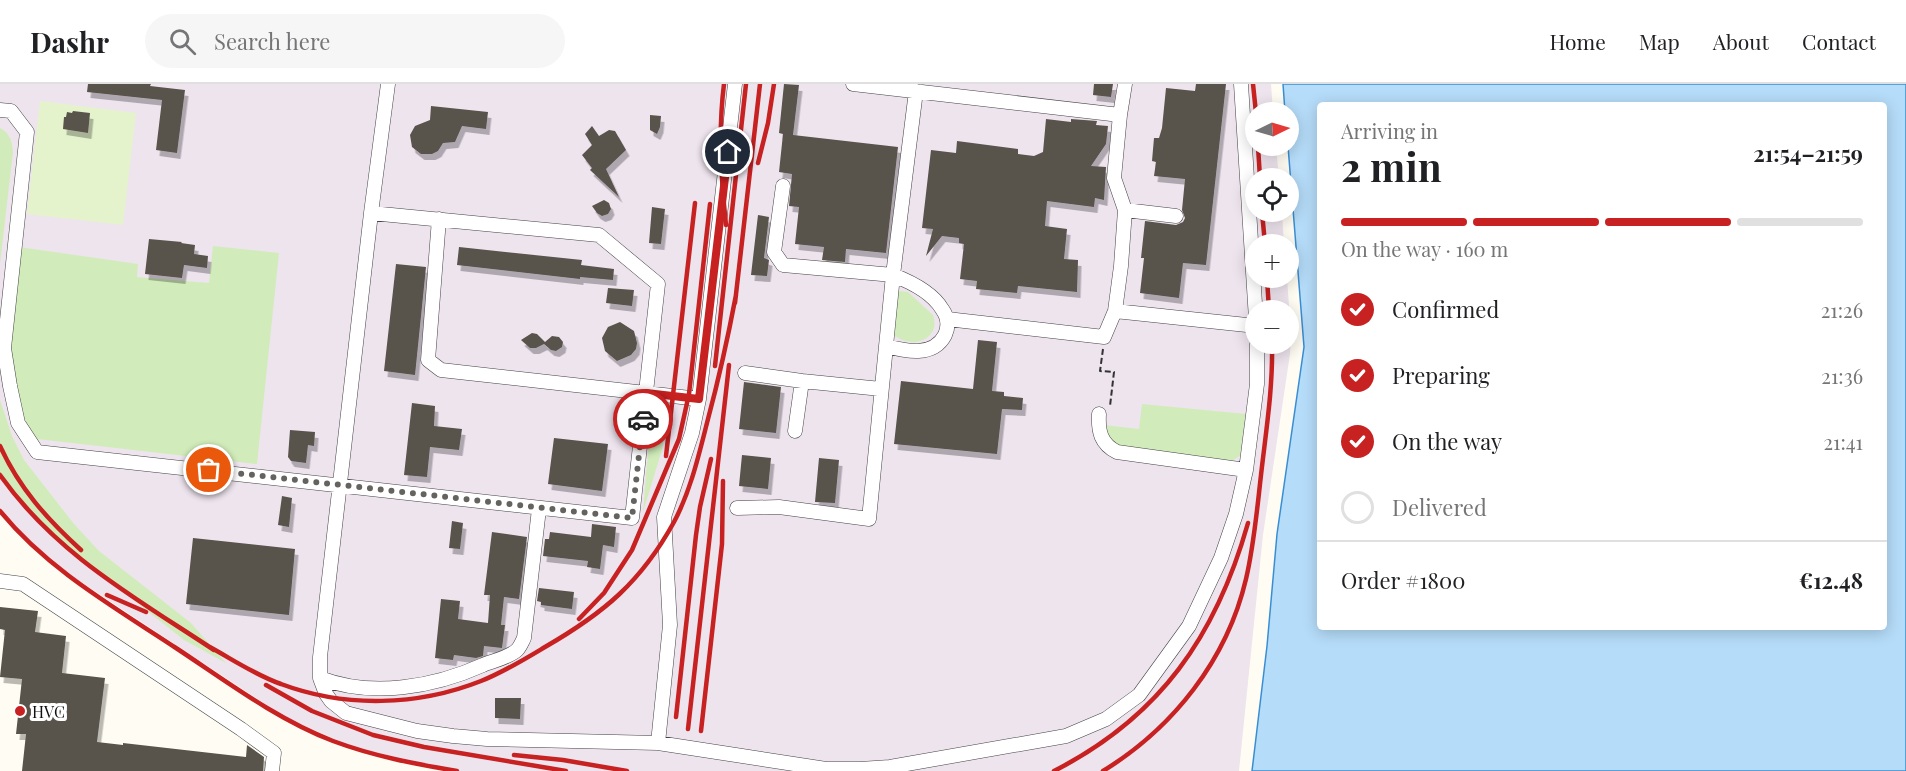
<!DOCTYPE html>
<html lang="en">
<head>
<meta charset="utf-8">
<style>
  :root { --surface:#fff; --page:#f6f6f6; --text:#202124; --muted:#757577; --line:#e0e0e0; --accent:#c72121 }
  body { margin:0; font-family:"Playfair Display",serif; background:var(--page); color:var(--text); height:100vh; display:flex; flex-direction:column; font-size:22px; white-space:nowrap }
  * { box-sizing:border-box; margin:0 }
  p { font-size:20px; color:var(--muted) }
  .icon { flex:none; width:33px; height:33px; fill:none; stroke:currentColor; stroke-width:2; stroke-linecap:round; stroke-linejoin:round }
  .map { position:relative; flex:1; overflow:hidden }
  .side { position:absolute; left:1317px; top:18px; width:570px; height:528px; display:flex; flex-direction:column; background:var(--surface); border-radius:6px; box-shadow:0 3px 15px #0003 }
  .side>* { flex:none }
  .needle { width:39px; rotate:85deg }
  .controls { position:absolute; left:1245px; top:18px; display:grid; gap:12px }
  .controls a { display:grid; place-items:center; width:54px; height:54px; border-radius:50%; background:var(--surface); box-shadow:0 3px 15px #0003; font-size:30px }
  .pin { position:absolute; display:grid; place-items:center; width:51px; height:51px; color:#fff; margin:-26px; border:3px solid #fff; border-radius:50%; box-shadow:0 2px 6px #0007 }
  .courier { position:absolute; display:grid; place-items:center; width:60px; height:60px; margin:-30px; border:4px solid #c72121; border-radius:50%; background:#fff; color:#222; box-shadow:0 2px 8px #0007 }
  .head em { font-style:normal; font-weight:700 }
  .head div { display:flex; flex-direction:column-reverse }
  .head { display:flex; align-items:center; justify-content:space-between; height:102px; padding:0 24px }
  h1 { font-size:39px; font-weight:700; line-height:45px }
  .bar { display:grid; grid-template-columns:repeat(4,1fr); gap:9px 6px; align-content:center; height:72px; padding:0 24px }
  .bar i { height:8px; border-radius:4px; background:var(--line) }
  .bar .selected { background:var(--accent) }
  .bar p { grid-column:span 4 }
  .line { display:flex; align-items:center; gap:15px; padding:0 24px; border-top:2px solid var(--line) }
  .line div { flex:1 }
  ol { padding:0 24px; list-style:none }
  li { display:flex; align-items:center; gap:18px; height:66px }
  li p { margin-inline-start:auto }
  li .icon { padding:6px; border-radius:50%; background:var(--accent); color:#fff; stroke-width:4 }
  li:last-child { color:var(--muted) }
  li i { width:33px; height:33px; border:3px solid var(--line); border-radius:50% }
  header { display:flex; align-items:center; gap:36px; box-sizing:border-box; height:84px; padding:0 30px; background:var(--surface); border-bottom:2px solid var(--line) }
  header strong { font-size:28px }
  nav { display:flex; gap:33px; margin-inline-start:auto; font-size:21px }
  .search { width:420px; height:54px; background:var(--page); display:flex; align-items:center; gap:15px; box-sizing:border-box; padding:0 21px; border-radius:33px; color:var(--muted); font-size:22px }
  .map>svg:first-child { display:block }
</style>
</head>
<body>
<header>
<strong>Dashr</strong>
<div class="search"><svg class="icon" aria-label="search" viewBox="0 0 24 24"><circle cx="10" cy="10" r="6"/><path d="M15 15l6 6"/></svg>Search here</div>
<nav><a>Home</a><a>Map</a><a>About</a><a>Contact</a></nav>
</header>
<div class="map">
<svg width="1906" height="687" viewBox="0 0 1906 687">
  <defs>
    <filter id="shadow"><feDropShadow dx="3.5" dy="6" stdDeviation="0" flood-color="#0004"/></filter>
  </defs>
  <rect width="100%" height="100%" fill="#fffdf3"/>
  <path fill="#eee4ee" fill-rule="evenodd" d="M0,0H1271L1273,28H1256V62H1276L1279,94H1256V128H1282L1284,160H1256V194H1287L1291,249L1290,270L1263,451L1239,687H461L412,679L354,664L283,632L75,494L21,450L0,423ZM1256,226H1288V260H1256Z"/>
  <path fill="#d1ecba" d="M0,44C10,49 12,57 13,68L0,180Z
    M213,162L279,169L257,380L37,355L23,335L17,313L11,265L10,243L19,163L138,180L137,193L209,199Z
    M899,207L908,208L933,231C942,256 909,267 892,249L896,209Z
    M0,316L12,352L24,376L74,440L99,467L191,539L226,579L184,556L53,452L0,393Z
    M668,319L662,366L643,428L651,332L657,323Z
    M1142,320L1246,330L1240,372L1233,376L1226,377L1116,361L1107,352L1104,341L1139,345Z"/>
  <path fill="#e4f3cc" d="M40,17L136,29L123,141L27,130Z"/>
  <path fill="#b5dcf9" stroke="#398ed3" stroke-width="1.5" fill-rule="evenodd" d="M1283,0H1906V687H1252L1267,562L1277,450L1304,263L1288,62V28H1285ZM1320,21H1884V543H1320Z"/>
  <path fill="#59524c" filter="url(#shadow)" d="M88,0H151L150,2L185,6L177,69L156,66L162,16L87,8Z
    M784,0L799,1L793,51L898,63L886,169L846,165L845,178L822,176L824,163L795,160L799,123L789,122L792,90L779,88L783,50L779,49Z
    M1094,0H1113L1111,13L1093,11Z
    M1196,0H1226L1206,181L1183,179L1179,214L1140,209L1144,174H1141L1145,137L1176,141L1183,138L1185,134L1182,126L1185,95L1154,92L1156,78L1152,77L1154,54H1159L1162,44L1166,4L1195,7Z
    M431,22L488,28L486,45L462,42L455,58L443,59L438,67L432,70H421L412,63L410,51L415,42L430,36Z
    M73,27L90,29L88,49L63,45L64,33H66L67,28L72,29Z
    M650,31L661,32L660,43L657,50L650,46Z
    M1046,35L1071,38V35L1097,37L1096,41L1108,42L1106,60L1091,82L1106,83L1104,116L1095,114L1094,123L1047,117L1045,142L1067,145L1064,175L1078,176L1077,208L1018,202L1017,209L976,205L977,197L960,195L964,160L959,159V154L942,152L926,172L933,145L922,144L931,66L956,69L957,57L1018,65V70L1034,72L1043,68Z
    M592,42L599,52L609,46L615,47L626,66L606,85L619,113L590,86L592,84L582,71L592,61L585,50Z
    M604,116L609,119L611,125L608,130L602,132L597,129L592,122Z
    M652,123L665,125L661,160L649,159Z
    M758,131L769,133L764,174L769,176L767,192L751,191Z
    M149,155L182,158L181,159L195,161L194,170L208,172L207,184L184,181L182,194L145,190Z
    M459,163L582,176L581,181L614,185L613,196L580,193V195L457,181Z
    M396,180L426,183L415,291L384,287Z
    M608,204L634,206L632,222L606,219Z
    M620,238L634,247L637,259L636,265L631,271L617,277L605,267L602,254L608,243Z
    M532,249L537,250L545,258L552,252L559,253L563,258L562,263L556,267L551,266L544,260L536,264H530L521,256Z
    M978,256L997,258L992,307L1004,308V312L1023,314L1022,326L1002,325L997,370L894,360L901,297L973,305Z
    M744,298L781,303L776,349L739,345Z
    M412,319L435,322L434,342L462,345L459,366L430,363L427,393L404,391Z
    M290,346L315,348L314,362L308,361L306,379L291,377L288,373Z
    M554,354L608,360L602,407L548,400Z
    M742,371L771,374L768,405L739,402Z
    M819,374L839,376L835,419L815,418Z
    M282,412L292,414L289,443L278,441Z
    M452,437L463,439L460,465L449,464Z
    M592,440L616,443L614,463L603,461L600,485L587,483L588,477L543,472L545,455H549L550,448L591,453Z
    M492,448L527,453L519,515L504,513L501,541H505L502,564L484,562L483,572L476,574L454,571L453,576L435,574L441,515L460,517L458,535L488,539L490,511H484Z
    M193,454L295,465L289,531L186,520Z
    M539,504L574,508L572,525L541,521V518L537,517Z
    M0,523L38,527L35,548L66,552L62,589L105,594L97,658L123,661V659L246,673L247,661L264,673L263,687H22L26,650H16L22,595L0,593L5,546L0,545Z
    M495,614H521L520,635L495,634Z"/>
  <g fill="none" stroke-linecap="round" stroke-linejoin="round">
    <g stroke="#434343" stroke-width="15">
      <path id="minor" d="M388,0L371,129L320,573V594L326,610L331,617L346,629L417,647L453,652L487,655L658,659L826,685H860L890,683L1066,652L1106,635L1139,611L1189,542L1221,474L1236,430L1246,386L1257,300V260
        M853,0L1120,31
        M1241,0L1256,235
        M0,26L11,27L27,48L4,264L10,302L18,339L37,368L632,434L658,200L599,151L371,129
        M783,102L774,168L783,181L893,191C911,198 932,208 942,225C948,233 949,242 945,251C933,274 905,267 886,262
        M1125,126L1176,132
        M439,135L428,276L441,286L699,315
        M1115,227L1256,242
        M947,235L1104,253L1115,227L1121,182L1125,126L1114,94L1120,31L1125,0
        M745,289L802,297L881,305
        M1099,330C1098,348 1101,360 1117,368L1246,386
        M795,347L802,297
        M737,424L779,423L869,435L893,191L916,7
        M0,497L23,500L241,645L274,669L272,687
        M320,594C372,614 434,603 483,581C493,577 510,573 517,566C520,563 522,558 524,554L539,425
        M658,659L670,541L664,433L692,349L699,315L735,0"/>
    </g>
    <path stroke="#323232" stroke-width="2" stroke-dasharray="6 3" stroke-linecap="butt" d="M1103,265L1100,287L1114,288L1110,322"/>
    <use href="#minor" stroke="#fff" stroke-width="14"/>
    <path stroke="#c72121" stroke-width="4.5" d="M724,0C718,48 721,93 726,141
      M1253,0L1256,29
      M1258,62L1260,94
      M758,79L768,39L774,0
      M1262,128L1265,160
      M1267,194L1269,226
      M735,219L760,0
      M715,282L746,0
      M0,362C19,404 47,435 81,466
      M666,372L695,119
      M0,391C56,470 134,513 214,566
      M0,427C47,485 114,523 176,564C226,597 276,635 333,657C373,672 415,680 457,687
      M107,511L146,528
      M579,535L604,509L632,466L679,355L689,310L710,120
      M208,562C232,575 255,591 281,600C345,624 418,622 481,597C504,588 525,575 545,563C604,529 641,498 674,438C691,406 699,370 708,335C719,294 728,253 736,211
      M266,601L312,627L373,651L424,663L566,687
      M676,633L696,451L700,423L711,375
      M688,645L729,281
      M701,647L722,460L723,397
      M514,671L563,676L627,687
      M1054,687C1160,633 1216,552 1248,439
      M1103,687C1173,644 1227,576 1246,495C1254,461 1257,426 1261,391C1266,347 1273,304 1272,260"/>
  </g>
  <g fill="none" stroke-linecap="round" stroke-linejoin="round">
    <path stroke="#64635f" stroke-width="6" stroke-dasharray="0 10.8" d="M209,386L632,434L643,335"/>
    <path stroke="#c72121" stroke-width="8" d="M643,335L646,309L699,315L728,68"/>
  </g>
  <circle fill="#c72121" stroke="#fff" stroke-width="2" cx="20" cy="627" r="6"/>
  <g text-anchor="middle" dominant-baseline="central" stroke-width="6" stroke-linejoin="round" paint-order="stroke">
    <g font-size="16" fill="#101010" stroke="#fff" text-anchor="start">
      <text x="32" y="627">HVC</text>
    </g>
  </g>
</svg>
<div class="controls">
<a><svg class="needle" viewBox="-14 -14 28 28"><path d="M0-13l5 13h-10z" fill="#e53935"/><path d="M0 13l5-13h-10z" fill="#757577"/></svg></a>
<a><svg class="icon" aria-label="locate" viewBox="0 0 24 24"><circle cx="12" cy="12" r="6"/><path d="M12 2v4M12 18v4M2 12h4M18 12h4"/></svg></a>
<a>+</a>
<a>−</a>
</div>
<div class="pin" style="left:209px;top:386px;background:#ea580c"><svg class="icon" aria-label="bag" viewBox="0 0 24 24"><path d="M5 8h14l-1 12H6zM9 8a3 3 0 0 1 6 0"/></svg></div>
<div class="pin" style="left:728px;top:68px;background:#1f2937"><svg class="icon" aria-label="home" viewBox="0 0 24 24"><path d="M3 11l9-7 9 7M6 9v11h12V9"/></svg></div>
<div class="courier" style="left:643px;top:335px"><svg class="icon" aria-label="car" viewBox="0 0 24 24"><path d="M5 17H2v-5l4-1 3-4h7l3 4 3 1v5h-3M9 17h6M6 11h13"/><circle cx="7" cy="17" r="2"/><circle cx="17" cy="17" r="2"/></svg></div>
<section class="side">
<div class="head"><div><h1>2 min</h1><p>Arriving in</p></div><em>21:54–21:59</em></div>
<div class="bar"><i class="selected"></i><i class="selected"></i><i class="selected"></i><i></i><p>On the way · 160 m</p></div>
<ol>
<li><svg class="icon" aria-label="check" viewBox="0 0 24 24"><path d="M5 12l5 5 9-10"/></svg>Confirmed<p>21:26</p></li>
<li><svg class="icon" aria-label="check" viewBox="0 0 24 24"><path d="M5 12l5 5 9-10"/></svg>Preparing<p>21:36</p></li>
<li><svg class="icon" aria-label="check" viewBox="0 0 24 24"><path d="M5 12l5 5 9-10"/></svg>On the way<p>21:41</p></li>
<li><i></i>Delivered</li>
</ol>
<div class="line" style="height:78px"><div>Order #1800</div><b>€12.48</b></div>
</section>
</div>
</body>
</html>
